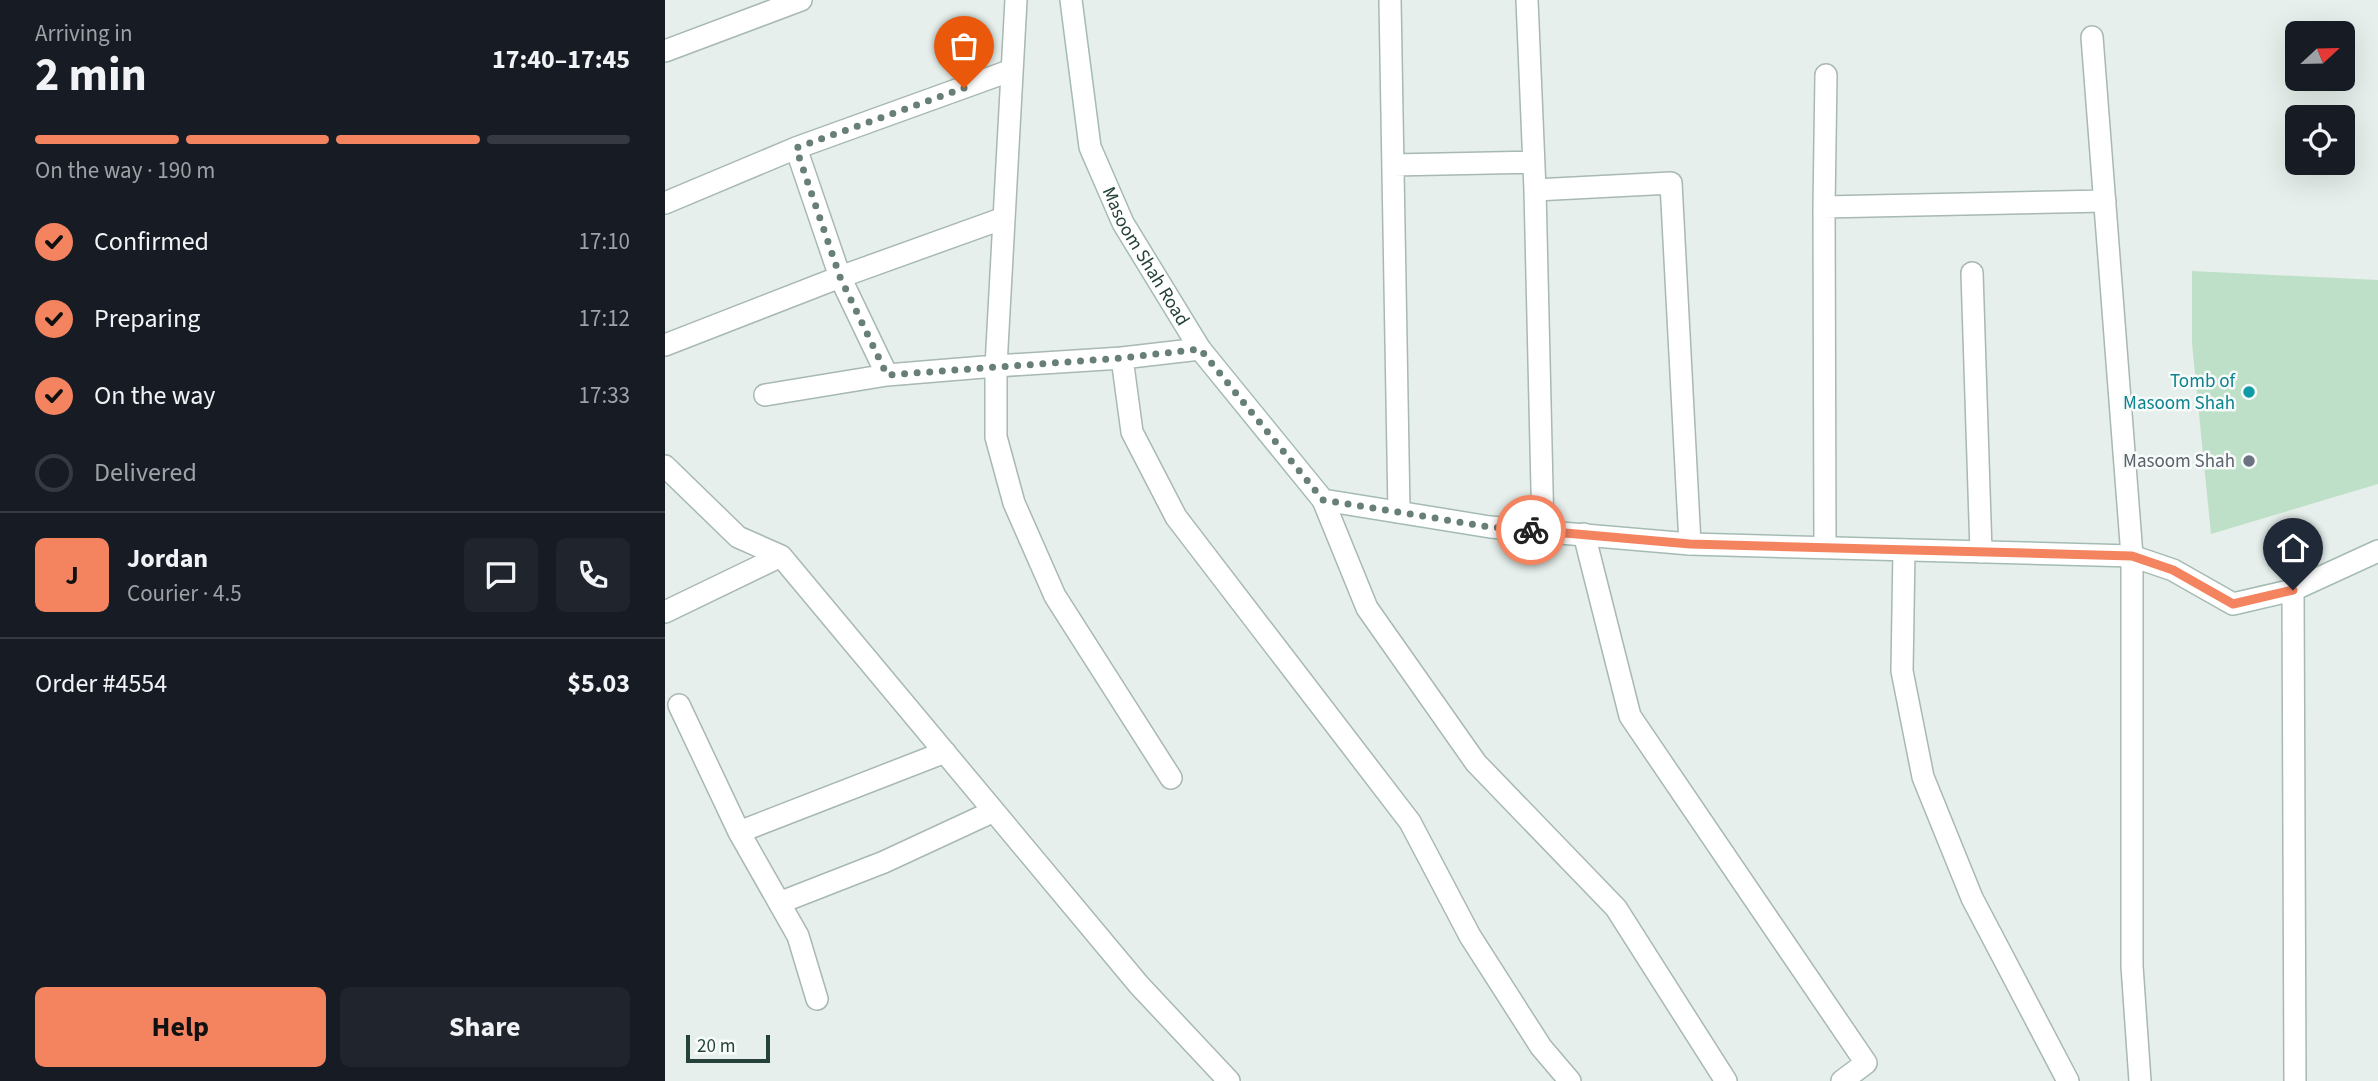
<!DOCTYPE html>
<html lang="en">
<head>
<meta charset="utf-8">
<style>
  :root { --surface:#171b24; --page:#20242c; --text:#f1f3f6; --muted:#9ea1a6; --line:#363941; --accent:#f4845f }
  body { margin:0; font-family:"Source Sans 3",sans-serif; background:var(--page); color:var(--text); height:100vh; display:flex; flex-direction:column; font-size:26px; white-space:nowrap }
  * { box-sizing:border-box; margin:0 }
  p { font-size:23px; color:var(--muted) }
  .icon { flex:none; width:38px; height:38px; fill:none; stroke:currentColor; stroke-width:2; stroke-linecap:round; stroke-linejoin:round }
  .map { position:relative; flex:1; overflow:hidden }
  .sheet { display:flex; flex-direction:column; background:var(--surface); width:665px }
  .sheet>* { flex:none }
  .needle { width:46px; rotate:68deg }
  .fabs { position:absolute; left:1620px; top:21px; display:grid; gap:14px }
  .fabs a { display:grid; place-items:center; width:70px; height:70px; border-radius:10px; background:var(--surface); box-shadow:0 7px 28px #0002; font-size:35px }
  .scale { position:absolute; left:21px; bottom:18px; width:84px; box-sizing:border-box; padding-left:7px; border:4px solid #24423a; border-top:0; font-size:19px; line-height:24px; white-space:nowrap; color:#24423a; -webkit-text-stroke:5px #f7fbf9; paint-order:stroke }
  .pin { position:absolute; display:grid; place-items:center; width:60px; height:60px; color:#fff; margin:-72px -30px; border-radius:50% 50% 50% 0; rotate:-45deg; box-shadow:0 0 7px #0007 }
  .pin .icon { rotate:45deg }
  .courier { position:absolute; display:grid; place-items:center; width:70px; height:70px; margin:-35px; border:5px solid #f4845f; border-radius:50%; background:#fff; color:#222; box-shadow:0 2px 9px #0007 }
  .summary em { font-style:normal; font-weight:700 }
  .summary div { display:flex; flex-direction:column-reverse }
  .summary { display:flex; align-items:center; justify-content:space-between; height:119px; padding:0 35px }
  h1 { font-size:46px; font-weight:700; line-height:52px }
  .bar { display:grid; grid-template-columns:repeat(4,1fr); gap:10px 7px; align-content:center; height:84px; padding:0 35px }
  .bar i { height:9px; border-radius:5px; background:var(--line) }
  .bar .selected { background:var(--accent) }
  .bar p { grid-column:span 4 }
  .line { display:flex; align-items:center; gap:18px; padding:0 35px; border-top:2px solid var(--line) }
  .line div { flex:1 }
  .round { display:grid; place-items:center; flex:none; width:74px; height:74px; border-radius:10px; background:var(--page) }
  ol { padding:0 35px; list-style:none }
  li { display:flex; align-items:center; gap:21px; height:77px }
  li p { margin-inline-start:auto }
  li .icon { padding:7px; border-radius:50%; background:var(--accent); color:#111; stroke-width:4 }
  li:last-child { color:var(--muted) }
  li i { width:38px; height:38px; border:4px solid var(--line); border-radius:50% }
  .action { display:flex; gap:14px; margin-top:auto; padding:14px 35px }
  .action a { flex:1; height:80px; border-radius:10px; background:var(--accent); color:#111; font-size:28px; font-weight:700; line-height:80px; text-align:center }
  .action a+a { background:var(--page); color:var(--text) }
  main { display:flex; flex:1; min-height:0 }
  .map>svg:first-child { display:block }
</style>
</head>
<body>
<main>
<section class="sheet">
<div class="summary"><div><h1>2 min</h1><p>Arriving in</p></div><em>17:40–17:45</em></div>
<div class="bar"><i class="selected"></i><i class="selected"></i><i class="selected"></i><i></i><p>On the way · 190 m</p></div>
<ol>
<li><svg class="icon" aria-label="check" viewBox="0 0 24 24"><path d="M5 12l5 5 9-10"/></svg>Confirmed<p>17:10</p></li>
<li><svg class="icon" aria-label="check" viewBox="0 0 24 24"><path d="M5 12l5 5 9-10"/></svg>Preparing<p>17:12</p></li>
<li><svg class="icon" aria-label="check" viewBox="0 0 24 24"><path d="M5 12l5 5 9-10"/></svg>On the way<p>17:33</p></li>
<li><i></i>Delivered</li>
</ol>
<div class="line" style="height:126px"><b class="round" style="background:var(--accent);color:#111">J</b><div><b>Jordan</b><p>Courier · 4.5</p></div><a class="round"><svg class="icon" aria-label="chat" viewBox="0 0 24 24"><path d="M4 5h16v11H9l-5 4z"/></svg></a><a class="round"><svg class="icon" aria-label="phone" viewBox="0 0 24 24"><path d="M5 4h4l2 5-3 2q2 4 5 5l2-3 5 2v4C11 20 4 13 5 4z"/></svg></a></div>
<div class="line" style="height:91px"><div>Order #4554</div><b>$5.03</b></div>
<div class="action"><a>Help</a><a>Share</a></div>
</section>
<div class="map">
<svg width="1713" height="1081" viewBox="0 0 1713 1081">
  <rect width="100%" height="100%" fill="#e6efeb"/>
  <path fill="#bfe0c8" d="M1527,271L1713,280V484L1546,534L1527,343Z"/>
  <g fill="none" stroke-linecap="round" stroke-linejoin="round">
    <g stroke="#a8b8b2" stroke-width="24">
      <path id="street" d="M725,0L734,512
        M862,0L870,190
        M1427,37L1467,556V966L1475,1081
        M0,51L136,0
        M131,148L175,277L222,375
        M728,165L868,162
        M0,203L131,148L347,70
        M1159,207L1161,75
        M1307,273L1316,552
        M0,345L175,277L339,218
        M457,358L467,432L511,517L745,822L805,936L876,1047L905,1081
        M100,395L222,375L331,366L351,0
        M0,466L73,537L116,556L474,985L564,1081
        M658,500L702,608L811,763L951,908L1061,1081
        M878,531L870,190L1006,183L1025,544
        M919,534L965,716L1201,1063L1177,1081
        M1160,547L1159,207L1440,201
        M1239,550L1237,671L1258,777L1307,898L1403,1081
        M1628,590L1630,1081
        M0,612L116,556
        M14,705L74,832L133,936L152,999
        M506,778L390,596L349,503L331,437V366L457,358L535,349
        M74,832L280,752
        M114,903L219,862L329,811"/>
    </g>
    <g stroke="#a4bbb3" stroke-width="24">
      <g id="secondary">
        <path id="s1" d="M406,0L425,147L458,223L535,349L658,500L825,527L1025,544L1467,556L1508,570L1568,604L1628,590L1713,551"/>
      </g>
    </g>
    <use href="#street" stroke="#fff" stroke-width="21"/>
    <use href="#secondary" stroke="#fff" stroke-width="21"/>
  </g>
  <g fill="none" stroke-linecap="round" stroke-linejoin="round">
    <path stroke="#687f78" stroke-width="7" stroke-dasharray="0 12.6" d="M299,88L131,148L175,277L222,375L457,358L535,349L658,500L825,527L866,530"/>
    <path stroke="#f4845f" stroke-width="9" d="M866,530L1025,544L1467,556L1508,570L1568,604L1628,590"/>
  </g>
  <circle fill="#0f9aa8" stroke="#f7fbf9" stroke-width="2.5" cx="1584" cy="392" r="7"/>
  <circle fill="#6b7280" stroke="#f7fbf9" stroke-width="2.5" cx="1584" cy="461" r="7"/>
  <g text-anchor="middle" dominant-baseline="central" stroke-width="5" stroke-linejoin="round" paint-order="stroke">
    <g font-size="19" fill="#24423a" stroke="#f7fbf9">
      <text stroke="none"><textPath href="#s1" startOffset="271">Masoom Shah Road</textPath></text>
    </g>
    <g font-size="19" fill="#0d838f" stroke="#f7fbf9" text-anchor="end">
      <text x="1570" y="381">Tomb of<tspan x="1570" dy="22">Masoom Shah</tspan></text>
    </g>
    <g font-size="19" fill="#5b616d" stroke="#f7fbf9" text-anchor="end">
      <text x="1570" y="461">Masoom Shah</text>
    </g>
  </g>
</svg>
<div class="fabs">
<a><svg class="needle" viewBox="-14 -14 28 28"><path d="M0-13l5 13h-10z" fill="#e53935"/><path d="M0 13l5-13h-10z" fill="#9ea1a6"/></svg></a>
<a><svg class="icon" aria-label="locate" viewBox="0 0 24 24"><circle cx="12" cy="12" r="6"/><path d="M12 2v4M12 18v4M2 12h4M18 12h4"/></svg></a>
</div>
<div class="scale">20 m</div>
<div class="pin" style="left:299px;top:88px;background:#ea580c"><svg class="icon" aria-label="bag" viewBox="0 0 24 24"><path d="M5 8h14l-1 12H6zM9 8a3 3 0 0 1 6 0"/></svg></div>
<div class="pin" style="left:1628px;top:590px;background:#1f2937"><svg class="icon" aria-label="home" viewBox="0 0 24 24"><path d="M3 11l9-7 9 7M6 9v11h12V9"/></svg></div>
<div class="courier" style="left:866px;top:530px"><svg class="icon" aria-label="bike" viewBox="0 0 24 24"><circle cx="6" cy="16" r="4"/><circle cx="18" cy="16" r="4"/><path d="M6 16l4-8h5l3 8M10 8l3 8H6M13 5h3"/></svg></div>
</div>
</main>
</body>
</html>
